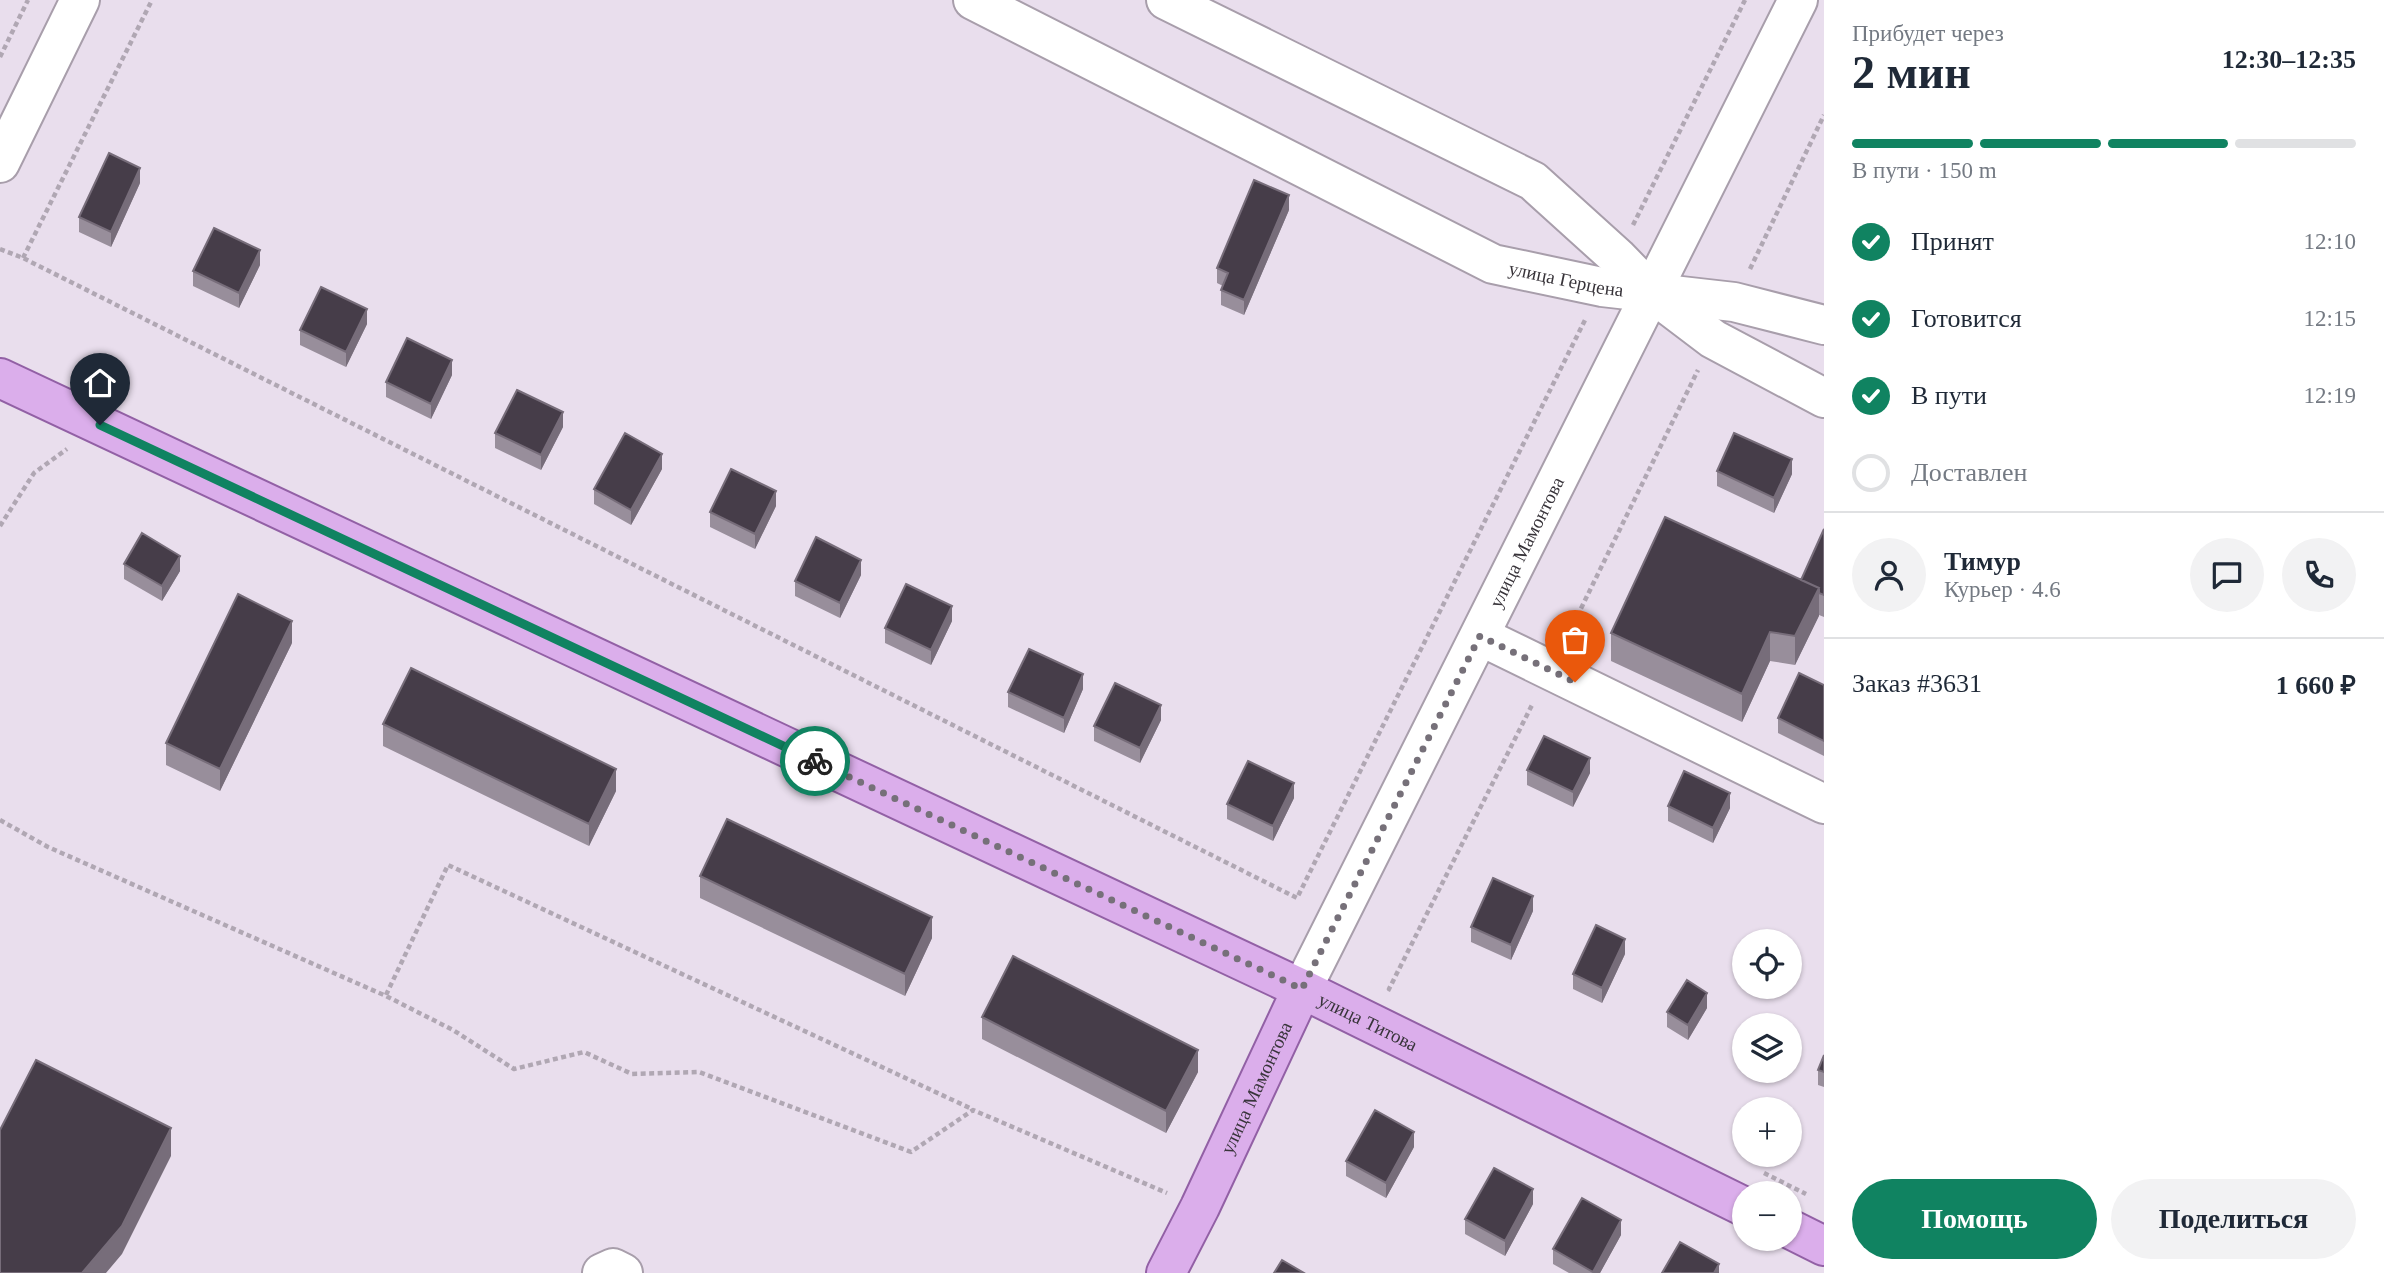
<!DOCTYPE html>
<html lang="ru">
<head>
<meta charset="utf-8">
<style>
  :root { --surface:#fff; --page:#f2f2f3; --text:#1f2937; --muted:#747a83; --line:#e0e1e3; --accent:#108361 }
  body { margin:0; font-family:"Times New Roman",serif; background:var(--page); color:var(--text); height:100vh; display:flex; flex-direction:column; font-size:26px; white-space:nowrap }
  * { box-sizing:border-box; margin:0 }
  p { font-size:23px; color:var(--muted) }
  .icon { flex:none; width:38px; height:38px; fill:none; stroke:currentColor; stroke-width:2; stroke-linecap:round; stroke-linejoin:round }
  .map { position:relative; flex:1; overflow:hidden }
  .panel { display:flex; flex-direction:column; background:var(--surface); width:560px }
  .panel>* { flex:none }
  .buttons { position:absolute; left:1732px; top:929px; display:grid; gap:14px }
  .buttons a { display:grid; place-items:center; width:70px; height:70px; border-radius:50%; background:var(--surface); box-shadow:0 2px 5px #0004; font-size:35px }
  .pin { position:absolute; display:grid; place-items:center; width:60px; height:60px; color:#fff; margin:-72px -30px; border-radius:50% 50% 50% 0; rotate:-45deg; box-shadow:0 0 7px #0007 }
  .pin .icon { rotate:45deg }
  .courier { position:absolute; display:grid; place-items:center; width:70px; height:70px; margin:-35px; border:5px solid #108361; border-radius:50%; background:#fff; color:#222; box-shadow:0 2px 9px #0007 }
  .head em { font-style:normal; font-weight:600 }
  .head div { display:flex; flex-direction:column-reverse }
  .head { display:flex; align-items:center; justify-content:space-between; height:119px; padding:0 28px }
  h1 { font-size:46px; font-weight:600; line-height:52px }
  .bar { display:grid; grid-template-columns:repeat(4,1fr); gap:10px 7px; align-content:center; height:84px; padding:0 28px }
  .bar i { height:9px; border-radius:5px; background:var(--line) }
  .bar .current { background:var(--accent) }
  .bar p { grid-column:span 4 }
  .line { display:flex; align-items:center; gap:18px; padding:0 28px; border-top:2px solid var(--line) }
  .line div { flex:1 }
  .round { display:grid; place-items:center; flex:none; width:74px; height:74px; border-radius:37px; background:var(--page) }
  ol { padding:0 28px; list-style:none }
  li { display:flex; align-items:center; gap:21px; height:77px }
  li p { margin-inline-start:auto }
  li .icon { padding:7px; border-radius:50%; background:var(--accent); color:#fff; stroke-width:4 }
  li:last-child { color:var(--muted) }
  li i { width:38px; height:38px; border:4px solid var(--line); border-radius:50% }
  .primary-button { display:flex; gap:14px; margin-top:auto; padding:14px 28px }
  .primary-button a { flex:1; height:80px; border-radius:42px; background:var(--accent); color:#fff; font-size:28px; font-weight:600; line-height:80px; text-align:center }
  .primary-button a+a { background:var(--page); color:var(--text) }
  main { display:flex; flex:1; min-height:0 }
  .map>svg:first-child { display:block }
</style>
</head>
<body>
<main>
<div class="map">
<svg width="1824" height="1273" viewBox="0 0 1824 1273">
  <rect width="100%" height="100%" fill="#e9deed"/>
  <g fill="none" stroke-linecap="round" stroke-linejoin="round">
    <g stroke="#a89eab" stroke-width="42">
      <g id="minor">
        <path id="s1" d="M973,0L1493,264L1602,287L1734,302L1824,325"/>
        <path d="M1166,0L1533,181L1617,257L1651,292L1713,339L1824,398"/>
        <path d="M0,163L80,0"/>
        <path d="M1480,636L1824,804"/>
        <path id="s2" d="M1302,989L1798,0"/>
        <path d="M602,1273L613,1268L623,1273"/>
      </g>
    </g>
    <g stroke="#9260a5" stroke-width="42">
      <g id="major">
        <path id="s3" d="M0,378L1302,989L1745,1207"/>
        <path d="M1790,1229L1824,1246"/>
        <path id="s4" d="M1166,1273L1200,1207L1302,989"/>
      </g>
    </g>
    <path stroke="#b0a7b3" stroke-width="4.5" stroke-dasharray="5 3.5" stroke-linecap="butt" d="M0,57L28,0
      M1633,225L1745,0
      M0,249L23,258L1297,898L1585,320
      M23,258L152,0
      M1750,269L1824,115
      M0,526L34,473L67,449
      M1566,639L1698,370
      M0,820L48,847L386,996L453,1030L514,1069L584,1052L632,1074L699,1072L911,1152L973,1110L1167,1193
      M1391,990L1389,989L1533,703
      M386,995L448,865L972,1109
      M1764,1173L1806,1194"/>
    <use href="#minor" stroke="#fff" stroke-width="38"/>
    <use href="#major" stroke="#dbaeeb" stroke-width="38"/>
  </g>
  <path fill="#988e9b" d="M140,183L111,247L79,232V217Z
    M1289,210L1244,315L1221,305V290L1223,286L1217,283V268Z
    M260,265L239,308L193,286V271Z
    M367,324L346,367L300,345V330Z
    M452,375L431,419L386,397V382Z
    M563,427L541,470L495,448V433Z
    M662,469L631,525L594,504V489Z
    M1717,471L1792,474L1774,513L1717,486Z
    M776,506L755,549L710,527V512Z
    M1824,529V617L1819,615L1795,665L1770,661L1742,722L1611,661V633L1801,580Z
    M124,564L180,571L162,601L124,579Z
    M861,575L840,618L795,596V581Z
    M952,621L931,665L885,643V628Z
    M292,643L220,791L166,765V743Z
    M1824,685V756L1778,733V718Z
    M1083,689L1064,733L1008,707V692Z
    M1161,720L1140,763L1094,741V726Z
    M383,724L616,791L589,846L383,746Z
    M1527,770L1590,773L1573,807L1527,785Z
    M1294,798L1273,841L1227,819V804Z
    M1668,806L1730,808L1713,843L1668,821Z
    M700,876L932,938L905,996L700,898Z
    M1533,911L1511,960L1471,942V927Z
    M1625,954L1602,1003L1573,989V974Z
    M1707,1008L1688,1040L1667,1027V1012Z
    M982,1017L1198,1072L1166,1133L982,1039Z
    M1824,1055V1087L1818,1085V1070Z
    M1414,1147L1386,1198L1346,1176V1161Z
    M1533,1204L1505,1256L1465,1234V1219Z
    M1621,1235L1600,1273H1569L1553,1264V1249Z"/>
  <path fill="#776d7a" d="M140,168V183L111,247V232Z
    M1289,195V210L1244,315V300Z
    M260,250V265L239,308V293Z
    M367,309V324L346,367V352Z
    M452,360V375L431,419V404Z
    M563,412V427L541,470V455Z
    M662,454V469L631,525V510Z
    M1792,459V474L1774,513V498Z
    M776,491V506L755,549V534Z
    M180,556V571L162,601V586Z
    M861,560V575L840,618V603Z
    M1819,588V616L1795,665V636Z
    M952,606V621L931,665V650Z
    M292,621V643L220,791V769Z
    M1770,632V661L1742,722V694Z
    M1083,674V689L1064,733V718Z
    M1161,705V720L1140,763V748Z
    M1590,758V773L1573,807V792Z
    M616,769V791L589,846V824Z
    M1294,783V798L1273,841V826Z
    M1730,793V808L1713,843V828Z
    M1533,896V911L1511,960V945Z
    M932,917V938L905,996V974Z
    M1625,939V954L1602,1003V988Z
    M1707,993V1008L1688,1040V1025Z
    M1198,1050V1072L1166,1133V1111Z
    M171,1128V1156L122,1254L106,1273H82Z
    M1414,1132V1147L1386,1198V1183Z
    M1533,1189V1204L1505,1256V1241Z
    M1621,1220V1235L1600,1273H1593Z
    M1719,1264V1273H1714Z"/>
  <path fill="#463d49" stroke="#776d7a" stroke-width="2" d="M109,153L140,168L111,232L79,217Z
    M1254,180L1289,195L1244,300L1221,290L1228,273L1217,268Z
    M214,228L260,250L239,293L193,271Z
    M321,287L367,309L346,352L300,330Z
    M407,338L452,360L431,404L386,382Z
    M517,390L563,412L541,455L495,433Z
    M625,433L662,454L631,510L594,489Z
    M1734,433L1792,459L1774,498L1717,471Z
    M731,469L776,491L755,534L710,512Z
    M1665,517L1819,588L1795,636L1770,632L1742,694L1611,633Z
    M1824,529V595L1819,593V588L1801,580Z
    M142,533L180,556L162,586L124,564Z
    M816,537L861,560L840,603L795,581Z
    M906,584L952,606L931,650L885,628Z
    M238,594L292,621L220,769L166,743Z
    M1029,649L1083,674L1064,718L1008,692Z
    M411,668L616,769L589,824L383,724Z
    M1799,673L1824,685V741L1778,718Z
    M1115,683L1161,705L1140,748L1094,726Z
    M1544,736L1590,758L1573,792L1527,770Z
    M1248,761L1294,783L1273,826L1227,804Z
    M1684,771L1730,793L1713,828L1668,806Z
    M727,819L932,917L905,974L700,876Z
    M1493,878L1533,896L1511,945L1471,927Z
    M1596,925L1625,939L1602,988L1573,974Z
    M1013,956L1198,1050L1166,1111L982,1017Z
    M1687,980L1707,993L1688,1025L1667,1012Z
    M1824,1055V1072L1818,1070Z
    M36,1060L171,1128L122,1226L82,1273H0V1130Z
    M1375,1110L1414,1132L1386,1183L1346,1161Z
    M1494,1168L1533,1189L1505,1241L1465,1219Z
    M1582,1198L1621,1220L1593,1272L1553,1249Z
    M1680,1242L1719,1264L1714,1273H1662Z
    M1282,1260L1304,1273H1274Z"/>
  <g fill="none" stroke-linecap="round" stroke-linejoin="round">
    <path stroke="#767079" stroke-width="7" stroke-dasharray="0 12.6" d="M815,761L1302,989L1480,636L1575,682"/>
    <path stroke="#108361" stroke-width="9" d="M100,425L815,761"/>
  </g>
  <g text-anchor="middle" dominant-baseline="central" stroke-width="7" stroke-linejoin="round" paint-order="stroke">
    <g font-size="19" fill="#38343a" stroke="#fff">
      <text stroke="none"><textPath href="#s1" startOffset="658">улица Герцена</textPath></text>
      <text stroke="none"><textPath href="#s2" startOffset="500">улица Мамонтова</textPath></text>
      <text stroke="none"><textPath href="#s3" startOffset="1512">улица Титова</textPath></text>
      <text stroke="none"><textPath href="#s4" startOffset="206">улица Мамонтова</textPath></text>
    </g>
  </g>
</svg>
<div class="buttons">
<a><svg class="icon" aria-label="locate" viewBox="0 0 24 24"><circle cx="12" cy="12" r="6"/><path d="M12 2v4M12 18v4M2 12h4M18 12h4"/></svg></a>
<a><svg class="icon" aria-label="layers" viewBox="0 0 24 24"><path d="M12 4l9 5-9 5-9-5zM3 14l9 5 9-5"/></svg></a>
<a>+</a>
<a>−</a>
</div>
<div class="pin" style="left:1575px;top:682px;background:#ea580c"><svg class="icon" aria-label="bag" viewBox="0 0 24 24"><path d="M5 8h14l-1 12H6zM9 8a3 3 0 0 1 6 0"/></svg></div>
<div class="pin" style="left:100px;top:425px;background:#1f2937"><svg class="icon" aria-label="home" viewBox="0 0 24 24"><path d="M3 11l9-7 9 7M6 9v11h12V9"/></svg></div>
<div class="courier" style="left:815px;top:761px"><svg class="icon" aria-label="bike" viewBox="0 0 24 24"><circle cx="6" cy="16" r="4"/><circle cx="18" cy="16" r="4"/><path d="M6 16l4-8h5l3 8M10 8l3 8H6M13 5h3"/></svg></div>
</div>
<section class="panel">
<div class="head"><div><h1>2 мин</h1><p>Прибудет через</p></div><em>12:30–12:35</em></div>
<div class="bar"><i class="current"></i><i class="current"></i><i class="current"></i><i></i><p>В пути · 150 m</p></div>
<ol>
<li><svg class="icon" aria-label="check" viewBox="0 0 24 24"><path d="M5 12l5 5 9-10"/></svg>Принят<p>12:10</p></li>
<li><svg class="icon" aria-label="check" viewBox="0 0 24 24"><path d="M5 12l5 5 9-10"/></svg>Готовится<p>12:15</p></li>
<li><svg class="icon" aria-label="check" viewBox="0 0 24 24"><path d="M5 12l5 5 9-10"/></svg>В пути<p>12:19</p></li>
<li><i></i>Доставлен</li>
</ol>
<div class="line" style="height:126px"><a class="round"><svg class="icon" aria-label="person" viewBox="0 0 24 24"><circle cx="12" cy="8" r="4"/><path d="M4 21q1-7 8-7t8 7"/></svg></a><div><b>Тимур</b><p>Курьер · 4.6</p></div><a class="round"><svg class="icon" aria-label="chat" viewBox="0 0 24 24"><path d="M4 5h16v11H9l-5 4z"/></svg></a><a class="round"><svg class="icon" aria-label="phone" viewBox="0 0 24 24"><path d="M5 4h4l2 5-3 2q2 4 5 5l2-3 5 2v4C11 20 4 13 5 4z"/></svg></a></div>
<div class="line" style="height:91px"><div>Заказ #3631</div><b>1 660 ₽</b></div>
<div class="primary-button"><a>Помощь</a><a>Поделиться</a></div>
</section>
</main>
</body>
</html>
